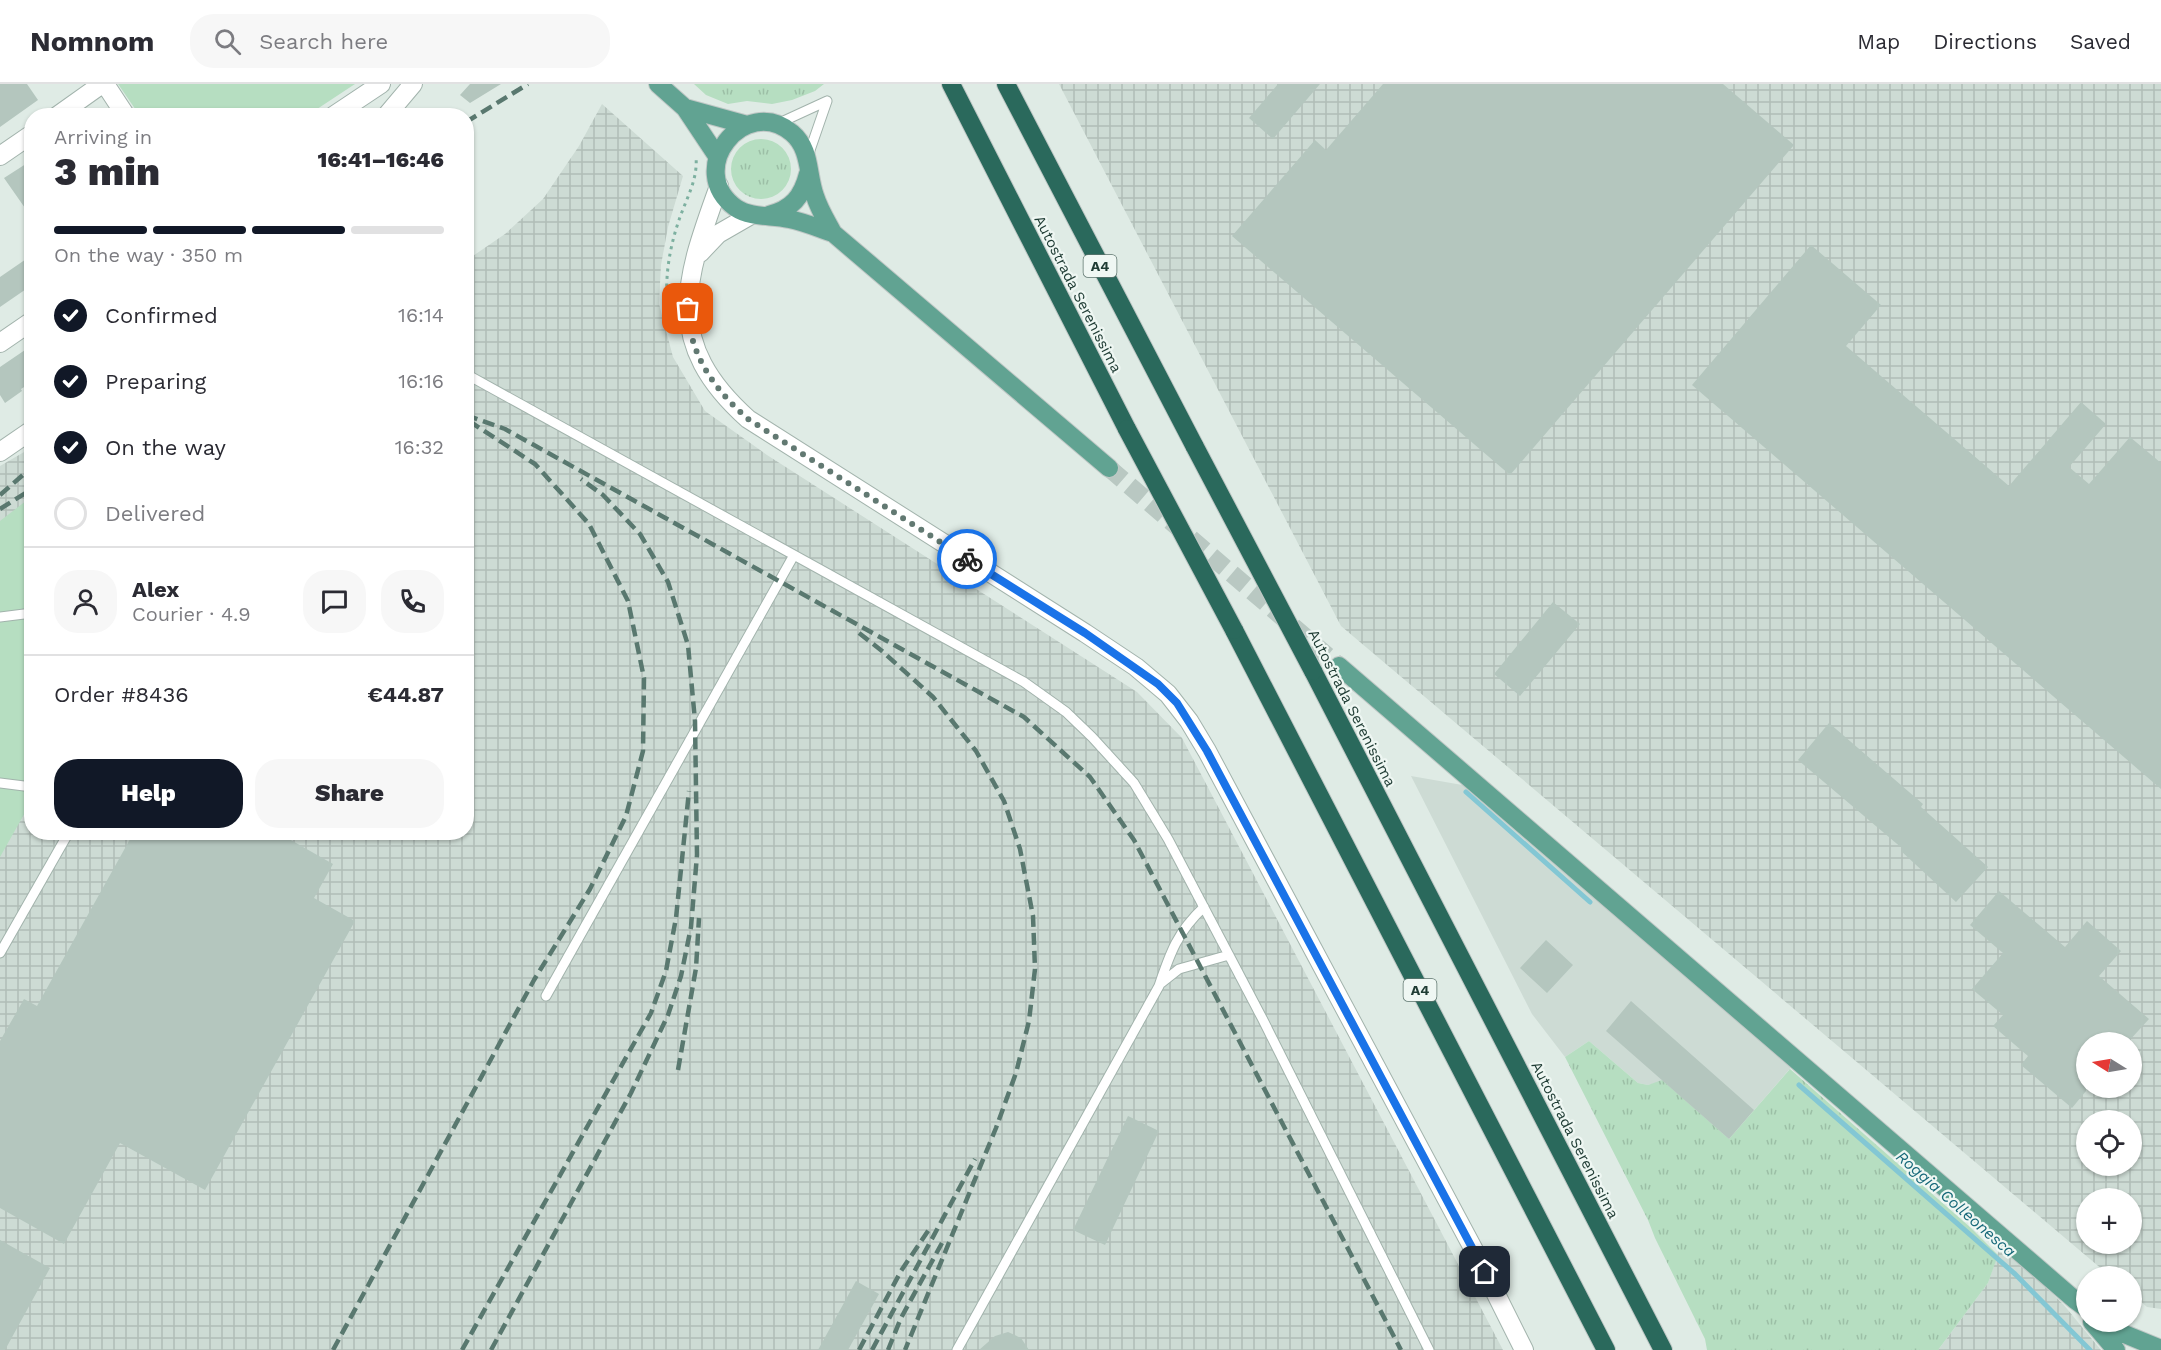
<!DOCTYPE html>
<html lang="en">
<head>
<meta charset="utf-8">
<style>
  :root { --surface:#fff; --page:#f7f7f7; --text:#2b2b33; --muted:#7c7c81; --line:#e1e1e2; --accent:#111827 }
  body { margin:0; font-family:"Work Sans",sans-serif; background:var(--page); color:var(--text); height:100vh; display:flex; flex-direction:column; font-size:22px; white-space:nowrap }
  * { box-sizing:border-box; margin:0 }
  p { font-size:20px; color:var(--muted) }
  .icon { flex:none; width:33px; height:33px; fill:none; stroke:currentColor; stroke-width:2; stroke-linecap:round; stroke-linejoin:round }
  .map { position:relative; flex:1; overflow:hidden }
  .side { position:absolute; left:24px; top:24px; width:450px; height:732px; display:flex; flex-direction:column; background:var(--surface); border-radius:24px; box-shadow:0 2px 4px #0004 }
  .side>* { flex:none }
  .needle { width:39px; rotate:281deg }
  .buttons { position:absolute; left:2076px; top:948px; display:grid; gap:12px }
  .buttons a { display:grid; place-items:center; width:66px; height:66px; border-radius:50%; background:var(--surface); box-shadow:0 2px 4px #0004; font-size:30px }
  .pin { position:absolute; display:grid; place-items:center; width:51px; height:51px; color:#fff; margin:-26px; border-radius:12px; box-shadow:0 3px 9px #0006 }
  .courier { position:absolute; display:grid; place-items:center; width:60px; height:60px; margin:-30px; border:4px solid #1a73e8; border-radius:50%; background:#fff; color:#222; box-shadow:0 2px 8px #0007 }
  .headline em { font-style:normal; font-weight:800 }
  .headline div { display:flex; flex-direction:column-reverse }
  .headline { display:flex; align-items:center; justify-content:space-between; height:102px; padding:0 30px }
  h1 { font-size:39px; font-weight:800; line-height:45px }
  .bar { display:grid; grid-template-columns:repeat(4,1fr); gap:9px 6px; align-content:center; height:72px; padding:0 30px }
  .bar i { height:8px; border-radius:4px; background:var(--line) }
  .bar .active { background:var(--accent) }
  .bar p { grid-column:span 4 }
  .line { display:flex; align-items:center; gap:15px; padding:0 30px; border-top:2px solid var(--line) }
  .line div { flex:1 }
  .round { display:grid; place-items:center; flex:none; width:63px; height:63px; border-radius:24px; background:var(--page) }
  ol { padding:0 30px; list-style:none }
  li { display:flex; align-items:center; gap:18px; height:66px }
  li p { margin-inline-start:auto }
  li .icon { padding:6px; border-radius:50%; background:var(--accent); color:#fff; stroke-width:4 }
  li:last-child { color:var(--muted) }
  li i { width:33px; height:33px; border:3px solid var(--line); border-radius:50% }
  .button { display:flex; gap:12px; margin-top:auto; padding:12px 30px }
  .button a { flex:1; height:69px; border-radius:24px; background:var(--accent); color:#fff; font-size:24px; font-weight:800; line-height:69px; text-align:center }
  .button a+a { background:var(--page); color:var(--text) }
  header { display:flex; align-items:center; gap:36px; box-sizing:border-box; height:84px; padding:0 30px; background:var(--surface); border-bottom:2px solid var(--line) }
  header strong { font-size:28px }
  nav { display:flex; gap:33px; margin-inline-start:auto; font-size:21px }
  .search { width:420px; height:54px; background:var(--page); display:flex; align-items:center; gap:15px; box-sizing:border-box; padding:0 21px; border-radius:24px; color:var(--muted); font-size:22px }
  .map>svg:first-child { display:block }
</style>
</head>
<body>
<header>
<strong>Nomnom</strong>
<div class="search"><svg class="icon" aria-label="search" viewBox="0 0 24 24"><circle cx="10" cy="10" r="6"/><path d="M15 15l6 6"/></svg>Search here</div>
<nav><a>Map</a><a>Directions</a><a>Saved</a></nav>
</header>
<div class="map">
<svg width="2161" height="1266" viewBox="0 0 2161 1266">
  <defs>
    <pattern id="industrial-grid" width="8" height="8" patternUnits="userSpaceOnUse" patternTransform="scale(1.5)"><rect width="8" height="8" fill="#cddbd4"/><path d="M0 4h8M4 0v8" fill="none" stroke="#b0bdb7"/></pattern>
    <pattern id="grass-tufts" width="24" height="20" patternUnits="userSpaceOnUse" patternTransform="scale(1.5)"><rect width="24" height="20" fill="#b6dec1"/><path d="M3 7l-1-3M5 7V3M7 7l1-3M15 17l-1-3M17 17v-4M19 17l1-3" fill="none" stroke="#9cbfa6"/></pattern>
  </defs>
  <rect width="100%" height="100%" fill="#dfebe5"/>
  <path fill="#cddbd4" d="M1411,692L1468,702L1794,980L1729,1055L1656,999L1648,1001L1638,999L1589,957L1565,973L1532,930Z"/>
  <path fill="url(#industrial-grid)" fill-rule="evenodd" d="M1059,0H2161V1225L2147,1223L2132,1210V1192H2110L1341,542ZM2086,958H2132V1004H2086ZM2086,1036H2132V1082H2086ZM2086,1114H2132V1160H2086Z
    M602,20L683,92L668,143L661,181L659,220L673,273L705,327L767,371L1137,608L1182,654L1503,1266H0V382L31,364L32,748H466L467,176L505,150L543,115L579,62Z
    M2001,1160L2063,1220L2101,1266H1938L1988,1199Z"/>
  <path fill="url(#grass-tufts)" d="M694,0H824L815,7L792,16L772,20L747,17L728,20L706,11Z
    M731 85a30 30 0 1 1 60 0a30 30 0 1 1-60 0Z
    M1589,957L1638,999L1648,1001L1662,996L1729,1055L1790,985L1971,1144L1998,1171L1988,1199L1938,1266H1707L1705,1255L1655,1154L1648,1136L1565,973Z"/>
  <path fill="#b6dec1" d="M118,0H355L308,31L140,32Z
    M31,413V718L0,773V437Z"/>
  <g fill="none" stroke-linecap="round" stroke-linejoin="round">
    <path stroke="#83c7d4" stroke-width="5" d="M1466,708L1590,818
      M1799,1001L2015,1190L2090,1266"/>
  </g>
  <path fill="#b4c6be" d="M0,0H27L38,16L0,43Z
    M470,0H501L470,19L460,11Z
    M1278,0H1320L1273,55L1249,34Z
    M1383,0H1723L1794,61L1510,391L1232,152L1315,56L1326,66Z
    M32,76V134L4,94Z
    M1811,161L1881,221L1846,262L2009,402L2081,318L2106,340L2069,383L2089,400L2130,353L2161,379V705L1692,301Z
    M32,171V201L0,223V193Z
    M25,266L32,275V298L21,305L22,307L5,319L0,311V283Z
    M1553,518L1580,540L1520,612L1494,590Z
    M1829,639L1923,720L1921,723L1988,783L1956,818L1901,767L1903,765L1798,676Z
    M134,748H293L289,755L333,780L314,814L355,837L205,1106L120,1059L64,1160L0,1124V957L24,915L37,922Z
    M1999,807L2065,863L2087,837L2121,867L2099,892L2149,935L2128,958H2086V1007L2072,1024L2021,981L2028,972L1993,942L2003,931L1972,905L2003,869L1970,841Z
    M1546,856L1573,881L1547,909L1520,884Z
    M1631,917L1754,1026L1729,1055L1606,947Z
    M1128,1032L1159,1047L1105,1161L1073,1146Z
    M0,1156L50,1184L5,1266H0Z
    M856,1197L879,1210L848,1266H818Z
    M1008,1248L1021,1254L1029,1266H979L995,1252Z"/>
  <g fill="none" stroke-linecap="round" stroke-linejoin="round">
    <path stroke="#b9c8c2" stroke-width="18" stroke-dasharray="18 9" stroke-linecap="butt" d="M1109,384L1339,582"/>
    <g stroke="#a2b3ac" stroke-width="11">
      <path id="service" d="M777,40L827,17
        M808,72L827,17
        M466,290L1024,598L1066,628L1092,653L1134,699L1168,755L1262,934L1429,1266
        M0,533L32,529
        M0,699L32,703
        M0,869L69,748
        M1160,900L1179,885L1229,871
        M546,912L794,471
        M957,1266L1159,902C1170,869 1178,847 1204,823"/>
    </g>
    <g stroke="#a2b3ac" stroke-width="20">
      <path id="minor" d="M105,0L126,32
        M57,32L102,0
        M333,32L381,0
        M386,32L413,0
        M0,72L32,50
        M719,102C684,198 663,259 748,335L1085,549L1136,583L1168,610L1189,637L1207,667L1475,1168L1524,1266
        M700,169L718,150L751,131
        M0,259L32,237
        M0,368L32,346"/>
    </g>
    <g stroke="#c0c8c6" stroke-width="20">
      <path id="primary" d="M658,0L685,24L717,72
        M685,24L747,41
        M769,131C792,125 802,113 808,90
        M833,149C818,144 804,138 789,135C772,131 751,134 736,124C683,86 745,9 792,49C811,65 807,90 815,112C819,125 826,136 833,149L1109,384
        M1339,582L2075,1216L2086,1224
        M2092,1238L2116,1266
        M2105,1238L2122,1249L2161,1265"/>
    </g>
    <g stroke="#c0c8c6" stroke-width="20">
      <path id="motorway" d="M951,0L1127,345
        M1006,0L1195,363
        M1234,546L1606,1266
        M1313,587L1663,1266"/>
    </g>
    <path stroke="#7db0a0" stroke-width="3" stroke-dasharray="3 4.5" stroke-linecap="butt" d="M672,247C662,210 667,171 679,136C686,115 698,96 696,73"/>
    <use href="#service" stroke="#fff" stroke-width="9"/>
    <use href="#minor" stroke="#fff" stroke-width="18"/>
    <use href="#primary" stroke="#61a392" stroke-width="18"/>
    <use href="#motorway" stroke="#2a695c" stroke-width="18"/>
    <path stroke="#59786f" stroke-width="4.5" stroke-dasharray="12 6" stroke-linecap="butt" d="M466,38L528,0
      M466,331L505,345L1024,633L1090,693L1134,756L1401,1266
      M0,411L32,383
      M0,425L32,405
      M859,549L882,567L933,613L976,667L1004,717L1020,765L1033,832L1035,885L1029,937L1016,989L996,1044L905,1266
      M678,986L696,884L699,834
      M333,1266L534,896L590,805L626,732L643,667L644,594L628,517L589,440L535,380L472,339
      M462,1266L651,929L666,887L676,834L689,707
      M491,1266L631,1009L668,931L681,892L691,843L697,771L695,637L688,561L668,498L640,450L603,411L581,395
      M859,1266L901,1187L930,1144
      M872,1266L975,1075
      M888,1266L901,1234L942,1159"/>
    <g stroke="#c0c8c6" stroke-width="20" stroke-linecap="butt">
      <path id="motorway-bridge" d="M1127,345L1234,546
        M1195,363L1313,587"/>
    </g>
    <use href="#motorway-bridge" stroke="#2a695c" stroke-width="18"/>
  </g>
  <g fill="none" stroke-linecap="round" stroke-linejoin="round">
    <path stroke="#627972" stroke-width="6" stroke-dasharray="0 10.8" d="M688,225C689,271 715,306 748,335L967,475"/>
    <path stroke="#1a73e8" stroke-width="8" d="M967,475L1085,549L1158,600L1177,619L1207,667L1485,1188"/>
  </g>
  <g text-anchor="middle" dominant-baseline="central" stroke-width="4.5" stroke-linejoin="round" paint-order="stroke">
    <g fill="#eff7f3" stroke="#5d746d" stroke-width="1.5">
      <rect x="1083.5" y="171" width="33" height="22" rx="4.5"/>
      <rect x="1403.5" y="895" width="33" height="22" rx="4.5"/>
    </g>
    <g font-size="14" font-weight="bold" fill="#1f3c34">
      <text x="1100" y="182">A4</text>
      <text x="1420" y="906">A4</text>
    </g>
    <g font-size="15" fill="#1f3c34" stroke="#eff7f3">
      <text transform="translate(1078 210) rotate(63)">Autostrada Serenissima</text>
      <text transform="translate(1352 624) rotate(63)">Autostrada Serenissima</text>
      <text transform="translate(1575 1056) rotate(63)">Autostrada Serenissima</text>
    </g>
    <g font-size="16" font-style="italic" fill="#17697a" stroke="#eff7f3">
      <text transform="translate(1956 1120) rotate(41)">Roggia Colleonesca</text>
    </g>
  </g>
</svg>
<div class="buttons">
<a><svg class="needle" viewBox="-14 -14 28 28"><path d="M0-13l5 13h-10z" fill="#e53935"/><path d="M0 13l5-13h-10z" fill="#7c7c81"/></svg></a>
<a><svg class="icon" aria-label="locate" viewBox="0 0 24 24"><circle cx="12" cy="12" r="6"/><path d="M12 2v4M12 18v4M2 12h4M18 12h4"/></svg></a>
<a>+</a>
<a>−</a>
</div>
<div class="pin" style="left:688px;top:225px;background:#ea580c"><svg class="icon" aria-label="bag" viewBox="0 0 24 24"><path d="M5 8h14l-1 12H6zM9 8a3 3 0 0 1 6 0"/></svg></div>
<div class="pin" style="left:1485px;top:1188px;background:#1f2937"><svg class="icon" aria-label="home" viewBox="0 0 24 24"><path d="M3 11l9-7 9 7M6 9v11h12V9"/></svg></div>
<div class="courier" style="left:967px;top:475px"><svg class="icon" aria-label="bike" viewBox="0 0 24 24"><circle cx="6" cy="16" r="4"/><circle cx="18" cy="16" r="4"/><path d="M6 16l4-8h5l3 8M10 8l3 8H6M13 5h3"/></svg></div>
<section class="side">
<div class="headline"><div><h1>3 min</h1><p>Arriving in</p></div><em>16:41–16:46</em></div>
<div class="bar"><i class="active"></i><i class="active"></i><i class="active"></i><i></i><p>On the way · 350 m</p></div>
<ol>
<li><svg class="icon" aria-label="check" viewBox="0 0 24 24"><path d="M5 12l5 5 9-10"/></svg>Confirmed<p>16:14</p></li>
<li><svg class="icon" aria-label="check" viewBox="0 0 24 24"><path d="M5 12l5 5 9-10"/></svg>Preparing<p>16:16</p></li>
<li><svg class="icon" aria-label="check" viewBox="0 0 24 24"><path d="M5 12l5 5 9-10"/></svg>On the way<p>16:32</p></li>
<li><i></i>Delivered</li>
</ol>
<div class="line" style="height:108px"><a class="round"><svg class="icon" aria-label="person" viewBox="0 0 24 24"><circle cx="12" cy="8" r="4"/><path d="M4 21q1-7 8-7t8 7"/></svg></a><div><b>Alex</b><p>Courier · 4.9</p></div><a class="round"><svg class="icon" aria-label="chat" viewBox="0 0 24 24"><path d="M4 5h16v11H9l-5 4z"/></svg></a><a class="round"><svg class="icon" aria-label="phone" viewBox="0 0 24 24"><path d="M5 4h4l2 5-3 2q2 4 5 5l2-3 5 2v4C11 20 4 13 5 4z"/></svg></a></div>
<div class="line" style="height:78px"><div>Order #8436</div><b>€44.87</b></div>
<div class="button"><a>Help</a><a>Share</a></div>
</section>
</div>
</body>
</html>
